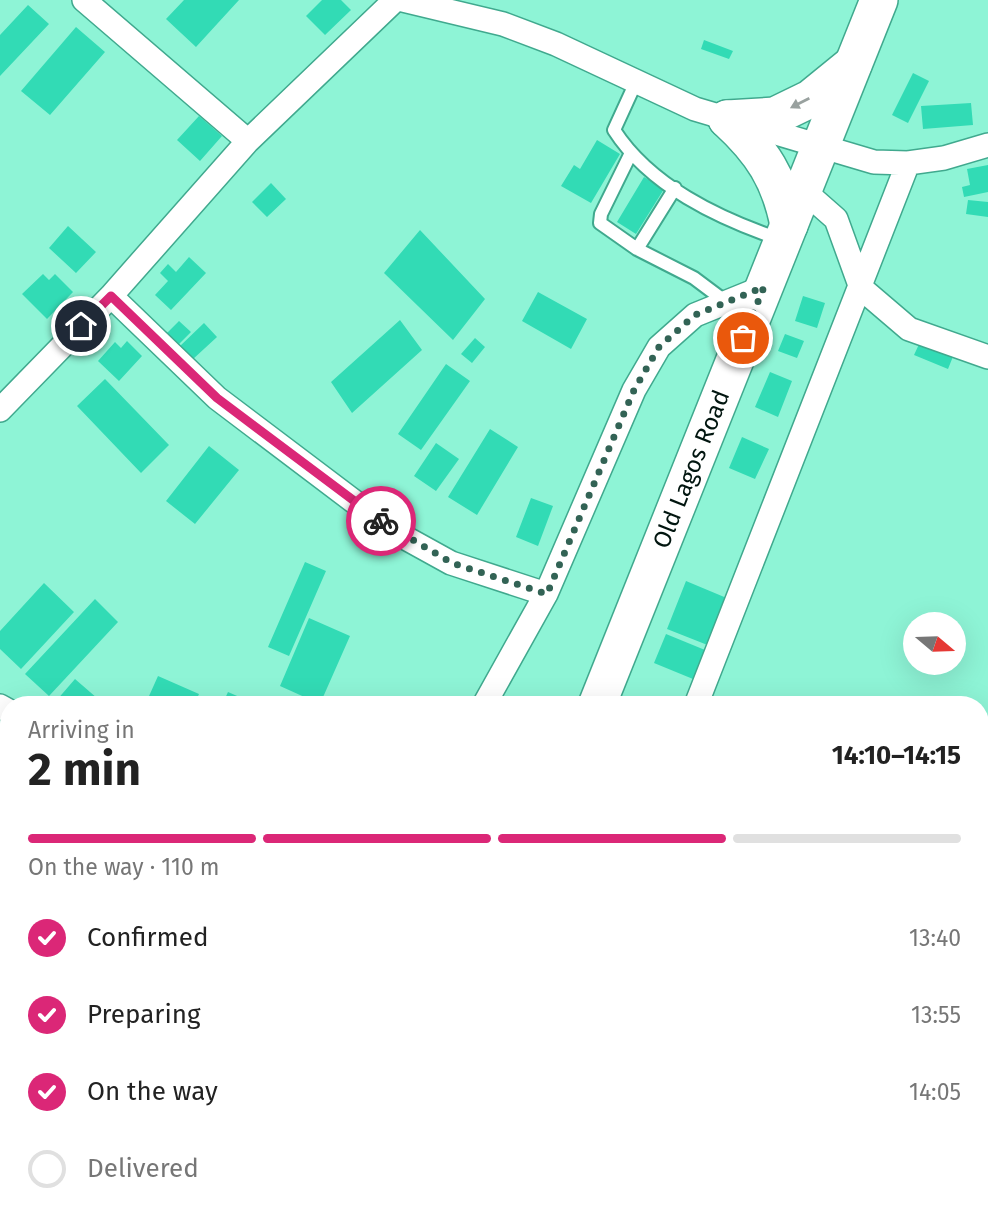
<!DOCTYPE html>
<html lang="en">
<head>
<meta charset="utf-8">
<style>
  :root { --surface:#fff; --page:#f2f2f2; --text:#222; --muted:#767676; --line:#e0e0e0; --accent:#db2777 }
  body { margin:0; font-family:"Fira Sans",sans-serif; background:var(--page); color:var(--text); height:100vh; display:flex; flex-direction:column; font-size:26px; white-space:nowrap }
  * { box-sizing:border-box; margin:0 }
  p { font-size:23px; color:var(--muted) }
  .icon { flex:none; width:38px; height:38px; fill:none; stroke:currentColor; stroke-width:2; stroke-linecap:round; stroke-linejoin:round }
  .map { position:relative; flex:1; overflow:hidden }
  .drawer { position:absolute; left:0px; top:696px; width:989px; height:527px; display:flex; flex-direction:column; background:var(--surface); border-radius:28px 28px 0 0; box-shadow:0 7px 28px #0002 }
  .drawer>* { flex:none }
  .needle { width:46px; rotate:109deg }
  .fabs { position:absolute; left:903px; top:612px; display:grid; gap:14px }
  .fabs a { display:grid; place-items:center; width:63px; height:63px; border-radius:50%; background:var(--surface); box-shadow:0 7px 28px #0002; font-size:35px }
  .pin { position:absolute; display:grid; place-items:center; width:60px; height:60px; color:#fff; margin:-30px; border:4px solid #fff; border-radius:50%; box-shadow:0 2px 7px #0007 }
  .courier { position:absolute; display:grid; place-items:center; width:70px; height:70px; margin:-35px; border:5px solid #db2777; border-radius:50%; background:#fff; color:#222; box-shadow:0 2px 9px #0007 }
  .head em { font-style:normal; font-weight:700 }
  .head div { display:flex; flex-direction:column-reverse }
  .head { display:flex; align-items:center; justify-content:space-between; height:119px; padding:0 28px }
  h1 { font-size:46px; font-weight:700; line-height:52px }
  .bar { display:grid; grid-template-columns:repeat(4,1fr); gap:10px 7px; align-content:center; height:84px; padding:0 28px }
  .bar i { height:9px; border-radius:5px; background:var(--line) }
  .bar .current { background:var(--accent) }
  .bar p { grid-column:span 4 }
  ol { padding:0 28px; list-style:none }
  li { display:flex; align-items:center; gap:21px; height:77px }
  li p { margin-inline-start:auto }
  li .icon { padding:7px; border-radius:50%; background:var(--accent); color:#fff; stroke-width:4 }
  li:last-child { color:var(--muted) }
  li i { width:38px; height:38px; border:4px solid var(--line); border-radius:50% }
  .map>svg:first-child { display:block }
</style>
</head>
<body>
<div class="map">
<svg width="988" height="1223" viewBox="0 0 988 1223">
  <rect width="100%" height="100%" fill="#8ef4d6"/>
  <path fill="#32dbb5" d="M184,0H239L196,47L166,19Z
    M322,0H341L351,10L325,35L306,16Z
    M28,5L49,24L0,76V35Z
    M76,27L105,52L50,115L21,91Z
    M704,40L733,51L729,59L701,49Z
    M913,73L929,81L908,123L892,115Z
    M971,103L973,125L923,129L921,106Z
    M199,116L222,136L200,161L177,140Z
    M597,140L620,154L591,203L561,186L574,165L580,169Z
    M988,165V192L964,197L962,187L970,185L967,169Z
    M644,177L664,189L636,234L617,222Z
    M271,183L286,199L267,217L252,202Z
    M968,200L988,202V217L966,214Z
    M68,226L96,252L76,273L49,248Z
    M420,230L485,299L453,340L384,273Z
    M189,257L206,273L171,310L155,295L168,281L160,273L168,264L176,272Z
    M43,274L49,280L55,274L73,292L47,319L22,294Z
    M538,292L587,319L571,349L522,321Z
    M803,296L825,303L817,328L795,321Z
    M400,320L422,350L352,413L331,382Z
    M179,321L191,332L179,344L167,333Z
    M204,323L217,337L192,360L179,347Z
    M785,334L804,341L797,358L778,351Z
    M475,338L485,347L472,363L461,354Z
    M921,340L954,354L948,369L914,355Z
    M127,341L142,356L119,381L98,361L115,342L121,348Z
    M446,364L470,381L421,450L398,434Z
    M770,372L792,381L778,417L755,407Z
    M105,379L169,445L141,473L77,406Z
    M490,429L518,447L477,515L448,497Z
    M742,437L769,449L755,479L729,468Z
    M436,443L459,459L436,491L414,476Z
    M209,446L239,470L195,524L166,501Z
    M531,498L553,506L538,546L516,537Z
    M305,562L326,571L289,656L268,647Z
    M686,581L729,599L710,646L667,629Z
    M44,583L74,612L21,669L0,649V631Z
    M95,599L118,622L49,696L25,674Z
    M309,618L350,636L320,704L280,686Z
    M666,634L705,650L693,679L654,663Z
    M158,676L199,694L194,705H145Z
    M75,679L105,705H61L56,701Z
    M228,692L258,705H222Z
    M9,972V1013L0,1005V982Z
    M762,1214H781L795,1223H757Z"/>
  <g fill="none" stroke-linecap="round" stroke-linejoin="round">
    <g stroke="#40a98e" stroke-width="16">
      <path id="service" d="M636,82L614,130C650,186 718,218 779,239
        M630,155L601,214L600,223L637,249L675,188
        M637,249L694,278L726,302
        M520,1223L523,1214"/>
    </g>
    <g stroke="#40a98e" stroke-width="26">
      <path id="minor" d="M84,0L248,141
        M403,0L503,24L556,44L695,109L874,162L908,163L944,158L988,145
        M803,190L836,219L861,288L909,329L988,357
        M111,296L217,398L393,531L451,563L546,594
        M0,410L111,296L248,141L395,0
        M484,705L546,594L634,390L659,347L695,315L764,287
        M696,705L908,163
        M0,706L9,711
        M0,878L9,881
        M980,1022L988,1026
        M0,1142L9,1135
        M237,1223L239,1214
        M881,1223L883,1214"/>
    </g>
    <g stroke="#40a98e" stroke-width="40">
      <g id="primary">
        <path d="M727,119L775,116L810,99L853,64"/>
        <path d="M727,119C762,151 780,179 789,225"/>
        <path id="s1" d="M597,705L879,0"/>
        <path d="M390,1223L394,1214"/>
      </g>
    </g>
    <use href="#service" stroke="#fff" stroke-width="12"/>
    <use href="#minor" stroke="#fff" stroke-width="23"/>
    <use href="#primary" stroke="#fff" stroke-width="37"/>
  </g>
  <defs><path id="oneway-solid" d="M-6-.8H1V-3.2L6.5 0L1 3.2V.8H-6Z" transform="scale(1.75)"/></defs>
  <use fill="#99a19f" href="#oneway-solid" transform="translate(800 103) rotate(153)"/>
  <g fill="none" stroke-linecap="round" stroke-linejoin="round">
    <path stroke="#326355" stroke-width="7" stroke-dasharray="0 12.6" d="M381,521L452,563L547,594L634,390L659,347L695,315L764,287L743,338"/>
    <path stroke="#db2777" stroke-width="9" d="M81,326L111,296L217,398L381,521"/>
  </g>
  <g text-anchor="middle" dominant-baseline="central" stroke-width="6" stroke-linejoin="round" paint-order="stroke">
    <g font-size="24" fill="#01150f" stroke="#fefefe">
      <text stroke="none"><textPath href="#s1" startOffset="254">Old Lagos Road</textPath></text>
    </g>
  </g>
</svg>
<div class="fabs">
<a><svg class="needle" viewBox="-14 -14 28 28"><path d="M0-13l5 13h-10z" fill="#e53935"/><path d="M0 13l5-13h-10z" fill="#767676"/></svg></a>
</div>
<div class="pin" style="left:743px;top:338px;background:#ea580c"><svg class="icon" aria-label="bag" viewBox="0 0 24 24"><path d="M5 8h14l-1 12H6zM9 8a3 3 0 0 1 6 0"/></svg></div>
<div class="pin" style="left:81px;top:326px;background:#1f2937"><svg class="icon" aria-label="home" viewBox="0 0 24 24"><path d="M3 11l9-7 9 7M6 9v11h12V9"/></svg></div>
<div class="courier" style="left:381px;top:521px"><svg class="icon" aria-label="bike" viewBox="0 0 24 24"><circle cx="6" cy="16" r="4"/><circle cx="18" cy="16" r="4"/><path d="M6 16l4-8h5l3 8M10 8l3 8H6M13 5h3"/></svg></div>
<section class="drawer">
<div class="head"><div><h1>2 min</h1><p>Arriving in</p></div><em>14:10–14:15</em></div>
<div class="bar"><i class="current"></i><i class="current"></i><i class="current"></i><i></i><p>On the way · 110 m</p></div>
<ol>
<li><svg class="icon" aria-label="check" viewBox="0 0 24 24"><path d="M5 12l5 5 9-10"/></svg>Confirmed<p>13:40</p></li>
<li><svg class="icon" aria-label="check" viewBox="0 0 24 24"><path d="M5 12l5 5 9-10"/></svg>Preparing<p>13:55</p></li>
<li><svg class="icon" aria-label="check" viewBox="0 0 24 24"><path d="M5 12l5 5 9-10"/></svg>On the way<p>14:05</p></li>
<li><i></i>Delivered</li>
</ol>
</section>
</div>
</body>
</html>
